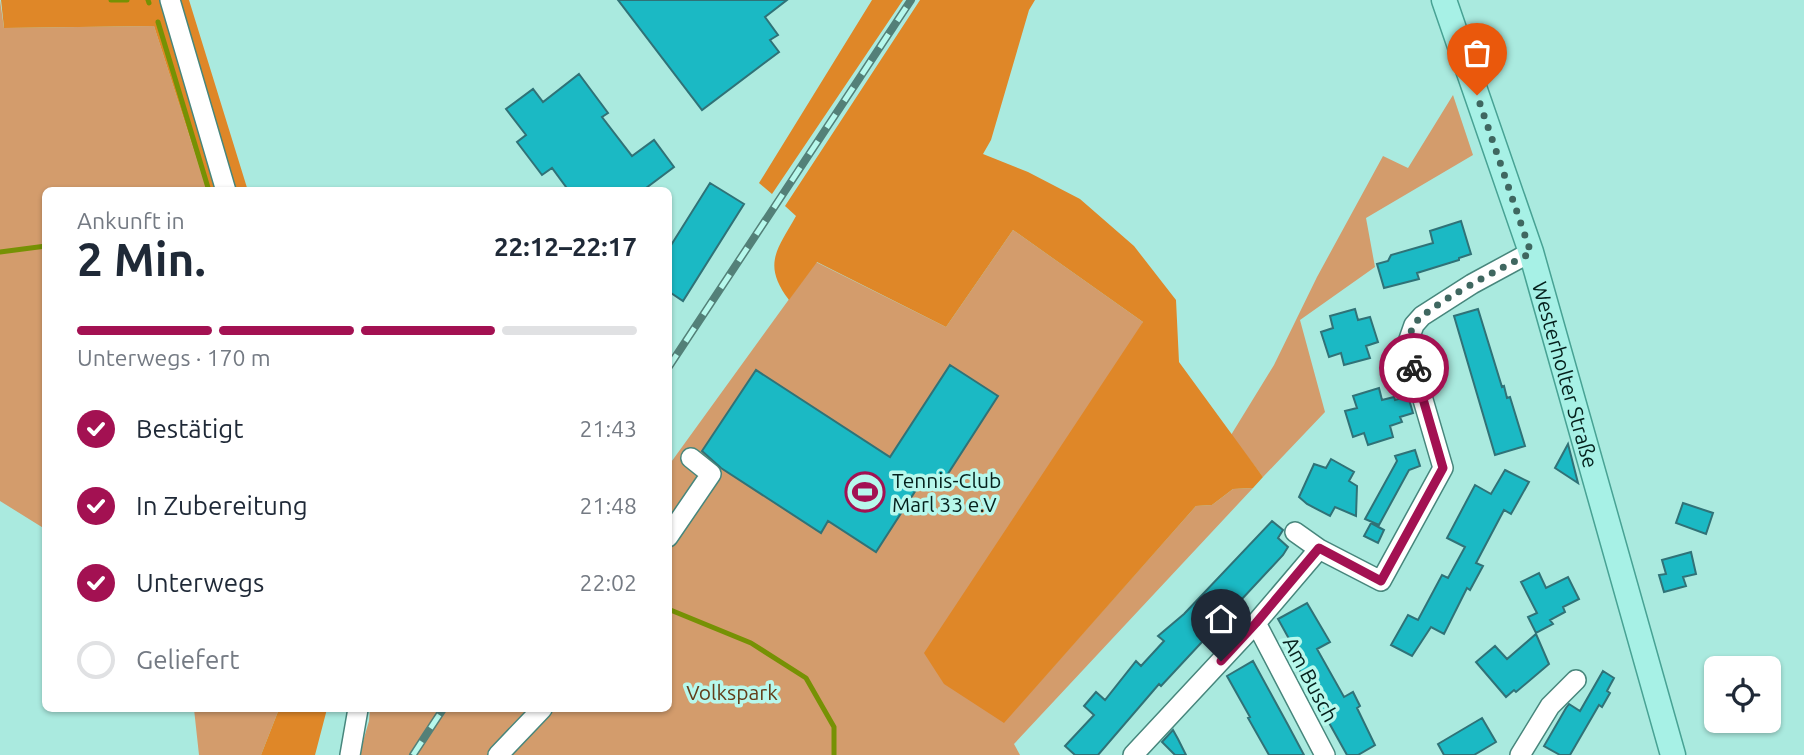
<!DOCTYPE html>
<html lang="de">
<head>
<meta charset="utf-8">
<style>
  :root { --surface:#fff; --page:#f6f6f7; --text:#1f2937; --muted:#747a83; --line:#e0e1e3; --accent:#a31152 }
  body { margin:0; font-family:Ubuntu,sans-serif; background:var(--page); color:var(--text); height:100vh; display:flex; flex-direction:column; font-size:26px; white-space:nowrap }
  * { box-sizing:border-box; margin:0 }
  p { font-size:23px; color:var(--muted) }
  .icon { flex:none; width:38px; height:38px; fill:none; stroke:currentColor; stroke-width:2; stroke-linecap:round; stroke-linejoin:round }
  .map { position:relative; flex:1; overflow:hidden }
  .drawer { position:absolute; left:42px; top:187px; width:630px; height:525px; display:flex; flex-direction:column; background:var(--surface); border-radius:10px; box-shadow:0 2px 5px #0004 }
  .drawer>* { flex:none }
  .fabs { position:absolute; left:1704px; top:656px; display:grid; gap:14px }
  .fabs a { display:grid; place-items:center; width:77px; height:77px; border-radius:10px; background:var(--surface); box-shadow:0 2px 5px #0004; font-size:35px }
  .pin { position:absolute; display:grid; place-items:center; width:60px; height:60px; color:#fff; margin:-72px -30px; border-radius:50% 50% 50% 0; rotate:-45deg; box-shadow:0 0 7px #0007 }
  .pin .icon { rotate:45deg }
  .courier { position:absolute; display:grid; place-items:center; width:70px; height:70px; margin:-35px; border:5px solid #a31152; border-radius:50%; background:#fff; color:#222; box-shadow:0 2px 9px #0007 }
  .overview em { font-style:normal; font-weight:700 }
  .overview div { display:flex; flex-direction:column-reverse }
  .overview { display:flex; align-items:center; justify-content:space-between; height:119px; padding:0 35px }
  h1 { font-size:46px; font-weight:700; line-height:52px }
  .bar { display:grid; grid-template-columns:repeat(4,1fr); gap:10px 7px; align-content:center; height:84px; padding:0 35px }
  .bar i { height:9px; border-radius:5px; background:var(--line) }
  .bar .current { background:var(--accent) }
  .bar p { grid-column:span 4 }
  ol { padding:0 35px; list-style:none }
  li { display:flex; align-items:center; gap:21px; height:77px }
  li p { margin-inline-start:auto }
  li .icon { padding:7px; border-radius:50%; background:var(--accent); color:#fff; stroke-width:4 }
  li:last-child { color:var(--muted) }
  li i { width:38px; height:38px; border:4px solid var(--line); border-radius:50% }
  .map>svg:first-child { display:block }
</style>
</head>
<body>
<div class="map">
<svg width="1804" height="755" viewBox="0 0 1804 755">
  <rect width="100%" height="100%" fill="#aaeadf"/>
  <path fill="#d39c6c" d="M0,0L4,28L154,26L207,191H46L45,529L0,501Z
    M1453,95L1473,155L1366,218L1375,267L1300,320L1325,412L1263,477L1231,435L1274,365L1317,277L1383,156L1408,168Z
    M1013,230L1143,322L1004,722L1196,506L1212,505L1233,489L1253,488L1014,744L1020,755H359L369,721L370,709H668L669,465L816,262L946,327Z
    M194,709H279L261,755H199Z"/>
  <path fill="#df8728" d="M1,0H189L248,191H207L154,26L4,28Z
    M872,0H903L772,194L759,183Z
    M920,0H1035L1029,10L991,140L983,154L1028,172L1080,199L1134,246L1176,300L1179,362L1263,477L1253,488L1233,489L1212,505L1196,506L1004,723L944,684L924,653L1143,322L1013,230L946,327L817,262L789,300C762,264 777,250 796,216L785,206Z
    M279,709H327L315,755H261Z"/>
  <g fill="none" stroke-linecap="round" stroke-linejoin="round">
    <path stroke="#769104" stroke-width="5" d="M111,0H127
      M148,0L149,3
      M158,22L209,191
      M0,252L46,246
      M668,609L751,643L806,678L834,727V755"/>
  </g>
  <path fill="#1bb9c4" stroke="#307277" stroke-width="2" d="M618,0H787L765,17L778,35L770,40L779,52L702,110Z
    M579,74L608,113L602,117L632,156L654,140L674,167L642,191H569L552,168L542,175L517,142L526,135L506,109L533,89L543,102Z
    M710,183L744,204L683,301L668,291V250Z
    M1461,221L1471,254L1459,258V260L1417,273L1419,279L1384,288L1377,264L1388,261L1391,255L1433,243L1430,231Z
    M1355,309L1358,320L1370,317L1378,342L1366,346L1370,358L1344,365L1341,353L1329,357L1321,332L1333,328L1330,316Z
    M1478,309L1502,387L1504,386L1507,398L1510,397L1525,446L1495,455L1454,316Z
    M950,365L998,396L940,486L925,476L876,552L828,521L821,533L721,468L702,451L756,370L890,457Z
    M1379,388L1382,400L1394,397L1395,400L1408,396L1413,413L1400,417L1402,422L1390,426L1393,437L1368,445L1364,433L1353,437L1345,411L1357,408L1353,396Z
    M1568,444L1578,483L1555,468Z
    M1415,450L1420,466L1409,470L1379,525L1365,519L1397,461L1395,456Z
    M1331,459L1354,472L1349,481L1357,486L1356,516L1335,507L1330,516L1307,504L1299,497L1314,464L1326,468Z
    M1505,470L1529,482L1511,514L1504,510L1476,563L1483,566L1470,590L1467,588L1444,634L1431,627L1412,656L1391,645L1408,615L1418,620L1442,575L1448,578L1465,547L1447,538L1475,485L1491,494Z
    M1683,503L1713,513L1706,534L1676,523Z
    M1272,521L1283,530L1278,538L1288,547L1283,555L1161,686L1159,684L1098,755H1075L1065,746L1094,715L1084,706L1096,692L1105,700L1136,661L1141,666L1164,641L1158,636L1184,614Z
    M1371,523L1384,530L1378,543L1364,536Z
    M1691,552L1696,574L1683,577L1686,586L1664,592L1659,575L1666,574L1662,560Z
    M1539,573L1546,588L1568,577L1579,599L1563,607L1565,612L1550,620L1553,624L1536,633L1528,617L1537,613L1521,582Z
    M1307,603L1330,642L1317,649L1344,697L1353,692L1360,706L1357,708L1375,745L1358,755H1347L1299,669L1304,666L1278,619Z
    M1536,634L1549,664L1516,692L1514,690L1506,697L1476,662L1495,646L1507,659Z
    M1253,661L1288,725L1304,755H1269L1248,718L1250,717L1227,676Z
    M1603,671L1614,678L1607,691L1610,693L1602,707L1599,705L1570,755H1560L1544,746L1566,708L1569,704L1580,711Z
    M1482,718L1496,742L1474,755H1444L1438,744Z
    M1173,730L1178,739L1186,755H1175L1162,742Z"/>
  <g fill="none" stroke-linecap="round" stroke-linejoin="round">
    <g stroke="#47867c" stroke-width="22">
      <path id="minor" d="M170,0L226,191
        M1295,532L1319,549L1381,581L1443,468L1407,345L1414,325L1422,316L1472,284L1531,252
        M668,537L711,474L691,458
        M1256,623L1325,755
        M350,755L358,709
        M498,755L542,709
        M1133,755L1256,623L1319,549
        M1520,755L1550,706L1576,680"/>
    </g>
    <g stroke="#48a294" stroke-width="27">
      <g id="major">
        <path id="s1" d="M1444,0L1531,252L1673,755"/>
      </g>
    </g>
    <use href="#minor" stroke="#fff" stroke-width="19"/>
    <use href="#major" stroke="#a7f1e6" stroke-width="24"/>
    <g stroke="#538078" stroke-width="8">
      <path id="rail" d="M668,368L911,0
        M413,755L443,709"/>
    </g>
    <use href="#rail" stroke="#b7f8ec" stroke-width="5" stroke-dasharray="16" stroke-linecap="butt"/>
  </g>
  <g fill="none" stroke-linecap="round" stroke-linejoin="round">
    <path stroke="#3f6760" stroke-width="7" stroke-dasharray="0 12.6" d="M1414,368C1409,352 1406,340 1414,325C1424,307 1509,264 1531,253L1477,95"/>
    <path stroke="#a31152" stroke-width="9" d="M1221,661L1256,623L1319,548L1381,581L1443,468L1414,368"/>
  </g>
  <defs>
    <g id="stadium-ring" transform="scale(2.0125)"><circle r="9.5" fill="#b7f8ec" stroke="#a31152" stroke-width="1.5"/><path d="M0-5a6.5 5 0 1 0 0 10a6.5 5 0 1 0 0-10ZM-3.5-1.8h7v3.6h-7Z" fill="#a31152"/></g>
  </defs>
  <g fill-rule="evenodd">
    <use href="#stadium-ring" x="865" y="492"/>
  </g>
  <g text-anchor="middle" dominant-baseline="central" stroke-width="7" stroke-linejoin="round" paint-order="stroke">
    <g font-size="21" fill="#05201c" stroke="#b7f8ec">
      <text stroke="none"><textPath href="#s1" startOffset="394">Westerholter Straße</textPath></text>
      <text transform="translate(1311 679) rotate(62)">Am Busch</text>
    </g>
    <g font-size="21" fill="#05201c" stroke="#b7f8ec" text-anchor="start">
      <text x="892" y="480">Tennis-Club<tspan x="892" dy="24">Marl 33 e.V</tspan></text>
    </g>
    <g font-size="21" fill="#623d1a" stroke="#b7f8ec">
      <text x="732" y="692">Volkspark</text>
    </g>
  </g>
</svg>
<div class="fabs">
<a><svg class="icon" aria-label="locate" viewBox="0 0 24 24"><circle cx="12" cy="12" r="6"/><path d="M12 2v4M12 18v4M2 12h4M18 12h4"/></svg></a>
</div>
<div class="pin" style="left:1477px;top:95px;background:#ea580c"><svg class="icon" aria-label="bag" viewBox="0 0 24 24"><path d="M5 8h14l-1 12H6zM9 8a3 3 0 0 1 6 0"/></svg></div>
<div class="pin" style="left:1221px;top:661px;background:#1f2937"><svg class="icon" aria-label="home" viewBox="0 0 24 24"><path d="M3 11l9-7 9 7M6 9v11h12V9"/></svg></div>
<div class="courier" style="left:1414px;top:368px"><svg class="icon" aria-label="bike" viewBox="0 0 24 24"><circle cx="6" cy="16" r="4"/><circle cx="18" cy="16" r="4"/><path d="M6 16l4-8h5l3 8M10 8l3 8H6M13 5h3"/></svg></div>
<section class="drawer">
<div class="overview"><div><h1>2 Min.</h1><p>Ankunft in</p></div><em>22:12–22:17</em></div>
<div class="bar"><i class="current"></i><i class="current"></i><i class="current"></i><i></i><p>Unterwegs · 170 m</p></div>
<ol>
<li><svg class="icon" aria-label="check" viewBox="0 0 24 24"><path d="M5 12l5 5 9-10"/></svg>Bestätigt<p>21:43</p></li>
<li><svg class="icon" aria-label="check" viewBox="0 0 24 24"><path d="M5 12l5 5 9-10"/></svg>In Zubereitung<p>21:48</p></li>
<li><svg class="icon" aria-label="check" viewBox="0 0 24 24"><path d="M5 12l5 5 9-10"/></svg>Unterwegs<p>22:02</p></li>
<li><i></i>Geliefert</li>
</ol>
</section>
</div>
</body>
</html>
